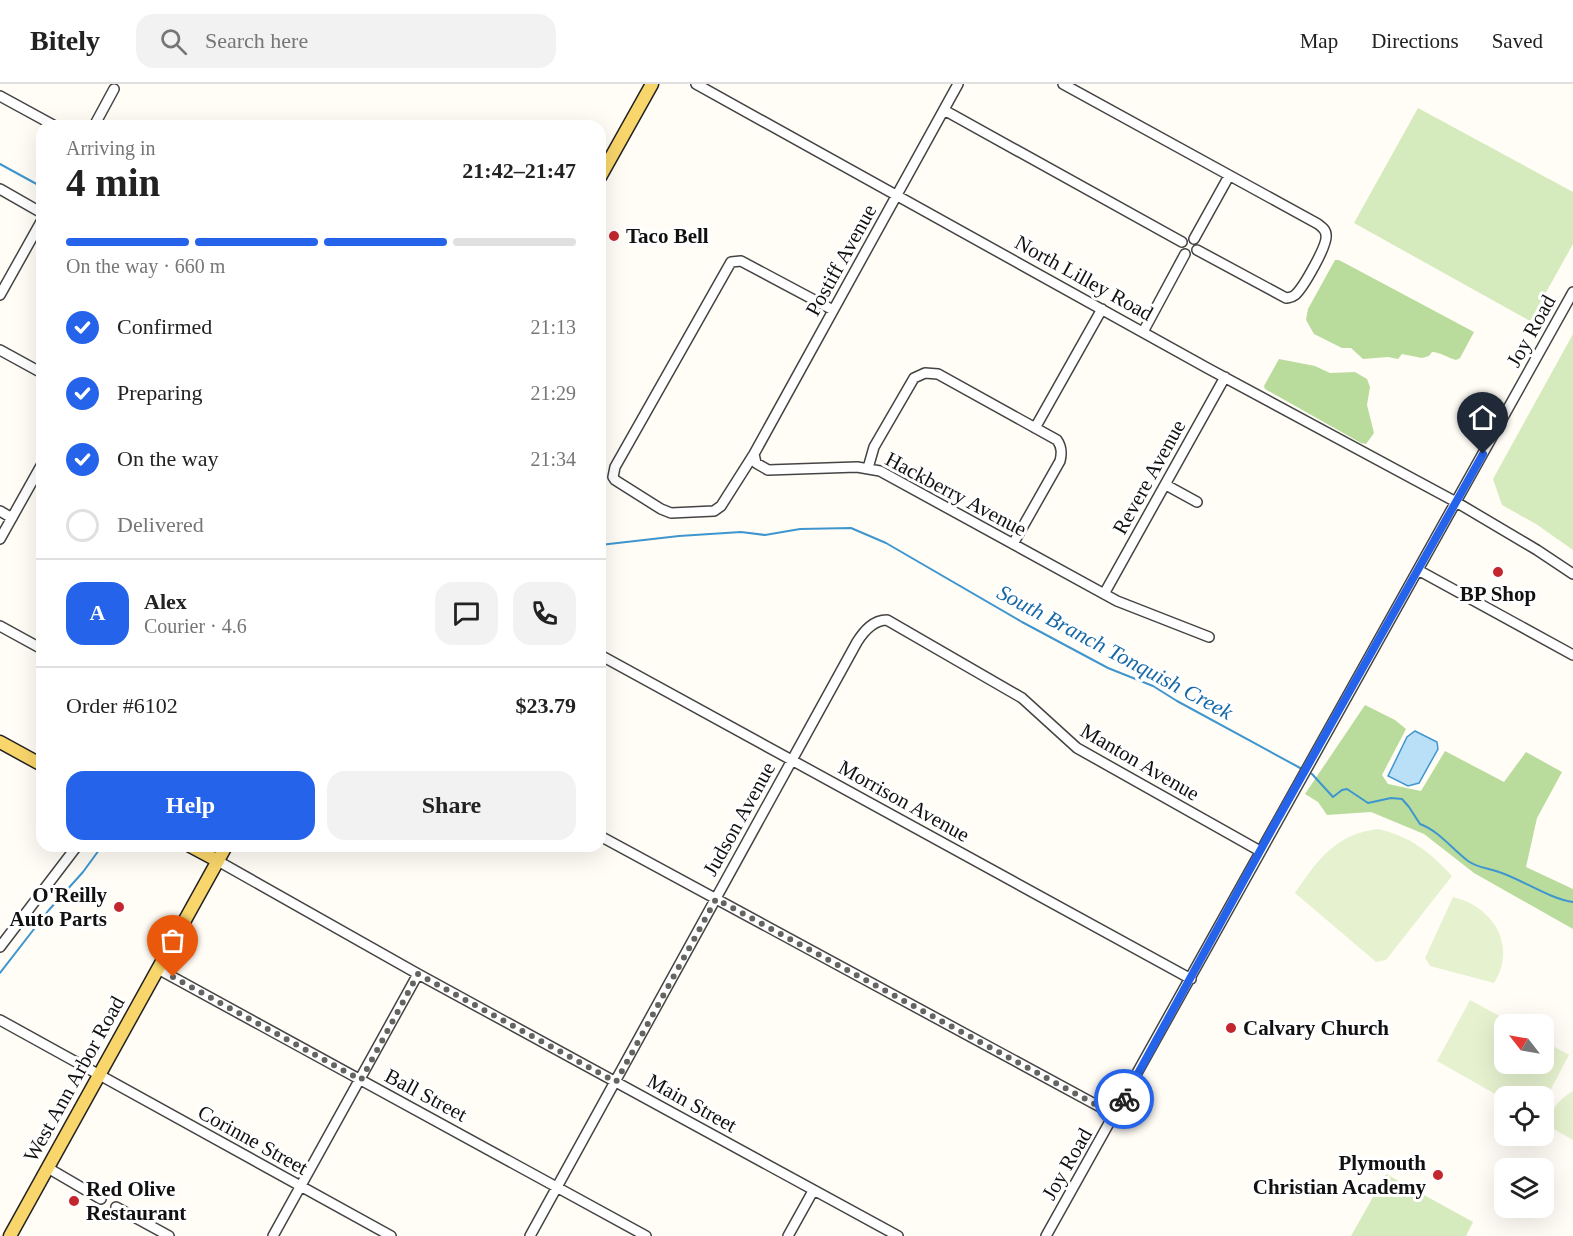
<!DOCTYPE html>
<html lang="en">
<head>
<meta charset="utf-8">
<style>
  :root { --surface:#fff; --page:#f2f2f2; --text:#222; --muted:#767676; --line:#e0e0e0; --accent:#2563eb }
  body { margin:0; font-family:Georgia,serif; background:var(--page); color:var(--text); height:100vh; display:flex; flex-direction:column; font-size:22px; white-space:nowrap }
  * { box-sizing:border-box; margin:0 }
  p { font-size:20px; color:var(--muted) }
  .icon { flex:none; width:33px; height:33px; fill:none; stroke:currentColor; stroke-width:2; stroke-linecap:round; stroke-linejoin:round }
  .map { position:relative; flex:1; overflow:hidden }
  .drawer { position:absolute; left:36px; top:36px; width:570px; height:732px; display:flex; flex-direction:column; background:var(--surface); border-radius:18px; box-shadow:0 6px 24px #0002 }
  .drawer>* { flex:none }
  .needle { width:39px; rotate:301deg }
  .fabs { position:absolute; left:1494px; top:930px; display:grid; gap:12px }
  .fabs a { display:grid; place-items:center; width:60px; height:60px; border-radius:12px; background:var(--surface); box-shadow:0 6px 24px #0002; font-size:30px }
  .pin { position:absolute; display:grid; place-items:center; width:51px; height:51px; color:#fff; margin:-62px -26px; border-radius:50% 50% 50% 0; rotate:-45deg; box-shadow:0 0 6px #0007 }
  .pin .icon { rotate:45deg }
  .courier { position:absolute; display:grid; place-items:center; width:60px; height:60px; margin:-30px; border:4px solid #2563eb; border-radius:50%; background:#fff; color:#222; box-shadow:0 2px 8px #0007 }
  .head em { font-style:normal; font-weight:700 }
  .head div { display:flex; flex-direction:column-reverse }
  .head { display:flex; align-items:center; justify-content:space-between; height:102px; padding:0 30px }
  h1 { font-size:39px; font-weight:700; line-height:45px }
  .bar { display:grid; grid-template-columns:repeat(4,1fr); gap:9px 6px; align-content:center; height:72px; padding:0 30px }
  .bar i { height:8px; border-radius:4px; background:var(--line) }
  .bar .active { background:var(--accent) }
  .bar p { grid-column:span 4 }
  .line { display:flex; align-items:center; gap:15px; padding:0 30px; border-top:2px solid var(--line) }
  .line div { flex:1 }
  .round { display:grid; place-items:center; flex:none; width:63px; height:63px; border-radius:18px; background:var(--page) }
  ol { padding:0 30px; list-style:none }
  li { display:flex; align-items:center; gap:18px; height:66px }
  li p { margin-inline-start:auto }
  li .icon { padding:6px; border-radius:50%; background:var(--accent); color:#fff; stroke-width:4 }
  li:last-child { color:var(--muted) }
  li i { width:33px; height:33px; border:3px solid var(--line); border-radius:50% }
  .primary-button { display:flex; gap:12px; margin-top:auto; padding:12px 30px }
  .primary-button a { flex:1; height:69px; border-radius:18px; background:var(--accent); color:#fff; font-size:24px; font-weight:700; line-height:69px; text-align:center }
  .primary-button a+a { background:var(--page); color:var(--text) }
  header { display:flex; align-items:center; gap:36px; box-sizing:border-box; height:84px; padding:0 30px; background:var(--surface); border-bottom:2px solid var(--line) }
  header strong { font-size:28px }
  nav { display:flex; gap:33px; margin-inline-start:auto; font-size:21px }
  .search { width:420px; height:54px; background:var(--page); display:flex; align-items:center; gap:15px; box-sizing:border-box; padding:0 21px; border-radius:18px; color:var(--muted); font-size:22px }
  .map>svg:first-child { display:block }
</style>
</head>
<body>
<header>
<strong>Bitely</strong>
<div class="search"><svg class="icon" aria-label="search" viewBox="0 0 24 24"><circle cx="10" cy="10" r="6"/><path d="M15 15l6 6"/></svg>Search here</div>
<nav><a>Map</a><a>Directions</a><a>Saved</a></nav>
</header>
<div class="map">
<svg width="1573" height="1152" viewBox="0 0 1573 1152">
  <rect width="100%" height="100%" fill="#fffdf5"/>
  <path fill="#d5ebbd" d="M1418,24L1573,108V160L1530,237L1354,139Z
    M1573,250V466L1536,440L1502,421L1493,395Z
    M1386,1090L1473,1138L1466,1152H1351Z"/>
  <path fill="#b9dc9c" d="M1335,176H1339L1474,248L1460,274L1456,276C1448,274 1440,268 1432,268L1429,272L1422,274L1402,270L1398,275L1388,273L1363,275L1351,264H1342L1314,250L1306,236L1308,225Z
    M1279,275L1315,282L1330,289L1355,288L1367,295L1370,303L1367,321L1374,349L1366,360L1361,359L1265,305L1264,302Z
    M1365,621L1395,636L1406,645L1382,691L1388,700L1421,707L1445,667L1504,698L1526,668L1562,688L1537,734L1526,783L1573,805V845L1474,789L1424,750L1371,728L1327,731L1318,718L1305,710Z"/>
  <path fill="#e6f2cf" d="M1378,745C1410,752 1430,768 1452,792L1386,876L1376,878L1295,809C1318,775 1336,750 1378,745Z
    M1453,813C1492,822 1518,861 1494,899L1430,882L1425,874Z
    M1470,916L1514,940H1504V980H1544V957L1569,971L1544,1018V1012H1504V1015L1437,977Z
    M1573,1007V1056L1545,1040C1552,1025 1559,1015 1573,1007Z"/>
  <path fill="#b9e0f7" stroke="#3f96cf" stroke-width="1.5" d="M1415,647L1437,658L1438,665L1419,699L1408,702L1388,692L1407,653Z"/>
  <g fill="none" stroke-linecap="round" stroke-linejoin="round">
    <path stroke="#3f96cf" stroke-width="2" d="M0,80L42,103
      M600,461L679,452L741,448L765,451L800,445L851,444L886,459L1022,538L1108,584L1153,602L1177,617L1302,685
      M1307,687L1312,690L1333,713L1342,706L1347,705L1368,719L1391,714L1402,715L1409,723L1420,740C1439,747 1452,765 1468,777C1478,784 1488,784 1499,788C1521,795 1552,816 1573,818
      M0,889L48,827L83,788L102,762"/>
    <g stroke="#444" stroke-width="12">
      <path id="minor" d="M696,0L1209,285L1456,418L1537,466L1573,490
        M1063,0L1318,140C1322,143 1326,146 1326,151C1328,161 1303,204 1295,211C1291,214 1291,213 1286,214L1197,166
        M0,12L55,42
        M944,26L1182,158
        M94,42L114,5
        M0,105L42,129
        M1194,155L1229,92
        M0,211L42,136
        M833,226L741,177L731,178L615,383L613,393L615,396L661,425L671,429L714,427L721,422L754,370L958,0
        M1143,248L1185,170
        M0,266L42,289
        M1035,344L1102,225
        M754,370L756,379L768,386L857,383L880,387L1117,517L1209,553
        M868,384L874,363L914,294L925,289L938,290L1057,356C1062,363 1062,369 1060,377L1013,460
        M1166,401L1197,418
        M0,427L12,434
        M0,455L42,380
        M1418,486L1573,571
        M1104,510L1225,293
        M0,542L42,565
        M600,571L1191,895
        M600,752L1115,1031
        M218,777L418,890L898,1152
        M0,863L77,762
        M158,885L646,1152
        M0,936L391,1152
        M48,1084L101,1115
        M116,1123L169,1152
        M273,1152L418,890
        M530,1152L857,558C864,547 873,536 887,536L1022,614L1077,664L1260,767
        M788,1152L813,1107
        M1046,1152L1573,208"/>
    </g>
    <g stroke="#222" stroke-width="15">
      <path id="major" d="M600,93L652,0
        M0,658L42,681
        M190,762L218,777
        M10,1152L226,762"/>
    </g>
    <use href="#minor" stroke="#fff" stroke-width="9"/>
    <use href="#major" stroke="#f9d66b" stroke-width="12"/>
  </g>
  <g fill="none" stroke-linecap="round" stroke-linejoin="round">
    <path stroke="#646461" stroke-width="6" stroke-dasharray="0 10.8" d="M173,893L361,996L418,890L616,998L716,815L1115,1031L1124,1015"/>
    <path stroke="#2563eb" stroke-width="8" d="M1124,1015L1271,747L1483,370"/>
  </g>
  <g fill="#c4262e" stroke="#fff" stroke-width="2">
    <circle cx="614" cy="152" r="6"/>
    <circle cx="1498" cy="488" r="6"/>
    <circle cx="119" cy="823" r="6"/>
    <circle cx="1231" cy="944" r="6"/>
    <circle cx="1438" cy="1091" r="6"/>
    <circle cx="74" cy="1117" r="6"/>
  </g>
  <g text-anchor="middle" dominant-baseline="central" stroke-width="6" stroke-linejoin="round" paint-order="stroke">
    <g font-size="21" font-weight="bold" fill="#111" stroke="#fff" text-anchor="start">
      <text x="626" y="152">Taco Bell</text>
      <text x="1498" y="510" text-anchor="middle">BP Shop</text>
      <text x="107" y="811" text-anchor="end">O'Reilly<tspan x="107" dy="24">Auto Parts</tspan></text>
      <text x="1243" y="944">Calvary Church</text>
      <text x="1426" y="1079" text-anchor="end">Plymouth<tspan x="1426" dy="24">Christian Academy</tspan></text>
      <text x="86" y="1105">Red Olive<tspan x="86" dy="24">Restaurant</tspan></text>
    </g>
    <g font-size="21" fill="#111" stroke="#fff">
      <text transform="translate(841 176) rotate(-61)">Postiff Avenue</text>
      <text transform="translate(1084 194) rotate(29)">North Lilley Road</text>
      <text transform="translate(1531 247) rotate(-61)">Joy Road</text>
      <text transform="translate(1149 393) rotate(-61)">Revere Avenue</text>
      <text transform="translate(956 410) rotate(28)">Hackberry Avenue</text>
      <text transform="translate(1140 678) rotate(30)">Manton Avenue</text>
      <text transform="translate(904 717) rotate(29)">Morrison Avenue</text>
      <text transform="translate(739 735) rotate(-61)">Judson Avenue</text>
      <text transform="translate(74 995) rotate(-61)">West Ann Arbor Road</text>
      <text transform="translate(426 1011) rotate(28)">Ball Street</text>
      <text transform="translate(692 1019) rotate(29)">Main Street</text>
      <text transform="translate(253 1056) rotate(29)">Corinne Street</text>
      <text transform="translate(1067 1080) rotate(-60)">Joy Road</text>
    </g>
    <g font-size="22" font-style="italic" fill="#1768a6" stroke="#fff">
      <text transform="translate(1115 568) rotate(28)">South Branch Tonquish Creek</text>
    </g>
  </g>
</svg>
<div class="fabs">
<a><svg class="needle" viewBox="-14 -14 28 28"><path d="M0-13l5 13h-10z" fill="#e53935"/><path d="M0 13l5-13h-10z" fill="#767676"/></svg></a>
<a><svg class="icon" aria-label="locate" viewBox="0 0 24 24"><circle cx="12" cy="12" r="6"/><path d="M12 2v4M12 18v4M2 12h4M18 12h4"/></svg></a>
<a><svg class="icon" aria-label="layers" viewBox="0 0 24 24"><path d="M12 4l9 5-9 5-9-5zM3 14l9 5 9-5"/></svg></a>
</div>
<div class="pin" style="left:173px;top:893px;background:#ea580c"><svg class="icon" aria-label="bag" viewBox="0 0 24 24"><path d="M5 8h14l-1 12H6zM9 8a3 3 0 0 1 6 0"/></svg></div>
<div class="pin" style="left:1483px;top:370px;background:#1f2937"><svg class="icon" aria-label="home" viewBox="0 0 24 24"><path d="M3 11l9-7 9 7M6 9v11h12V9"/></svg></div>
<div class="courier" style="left:1124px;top:1015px"><svg class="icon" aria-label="bike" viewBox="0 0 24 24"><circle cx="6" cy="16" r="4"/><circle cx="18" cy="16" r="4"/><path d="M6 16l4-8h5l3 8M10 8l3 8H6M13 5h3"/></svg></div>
<section class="drawer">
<div class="head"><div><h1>4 min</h1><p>Arriving in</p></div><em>21:42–21:47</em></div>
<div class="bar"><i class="active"></i><i class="active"></i><i class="active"></i><i></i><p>On the way · 660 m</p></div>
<ol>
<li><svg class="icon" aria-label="check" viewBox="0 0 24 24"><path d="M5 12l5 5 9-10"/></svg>Confirmed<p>21:13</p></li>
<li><svg class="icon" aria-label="check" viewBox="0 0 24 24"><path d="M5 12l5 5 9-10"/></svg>Preparing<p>21:29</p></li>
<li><svg class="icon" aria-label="check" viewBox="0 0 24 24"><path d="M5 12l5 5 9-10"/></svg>On the way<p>21:34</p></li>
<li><i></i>Delivered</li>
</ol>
<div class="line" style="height:108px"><b class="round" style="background:var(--accent);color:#fff">A</b><div><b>Alex</b><p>Courier · 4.6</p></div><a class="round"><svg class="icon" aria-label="chat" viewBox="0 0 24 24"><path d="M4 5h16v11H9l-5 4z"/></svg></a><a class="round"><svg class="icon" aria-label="phone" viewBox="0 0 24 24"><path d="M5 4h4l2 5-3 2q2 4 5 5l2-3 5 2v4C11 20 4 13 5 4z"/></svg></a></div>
<div class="line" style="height:78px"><div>Order #6102</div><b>$23.79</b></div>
<div class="primary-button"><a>Help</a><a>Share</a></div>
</section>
</div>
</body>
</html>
